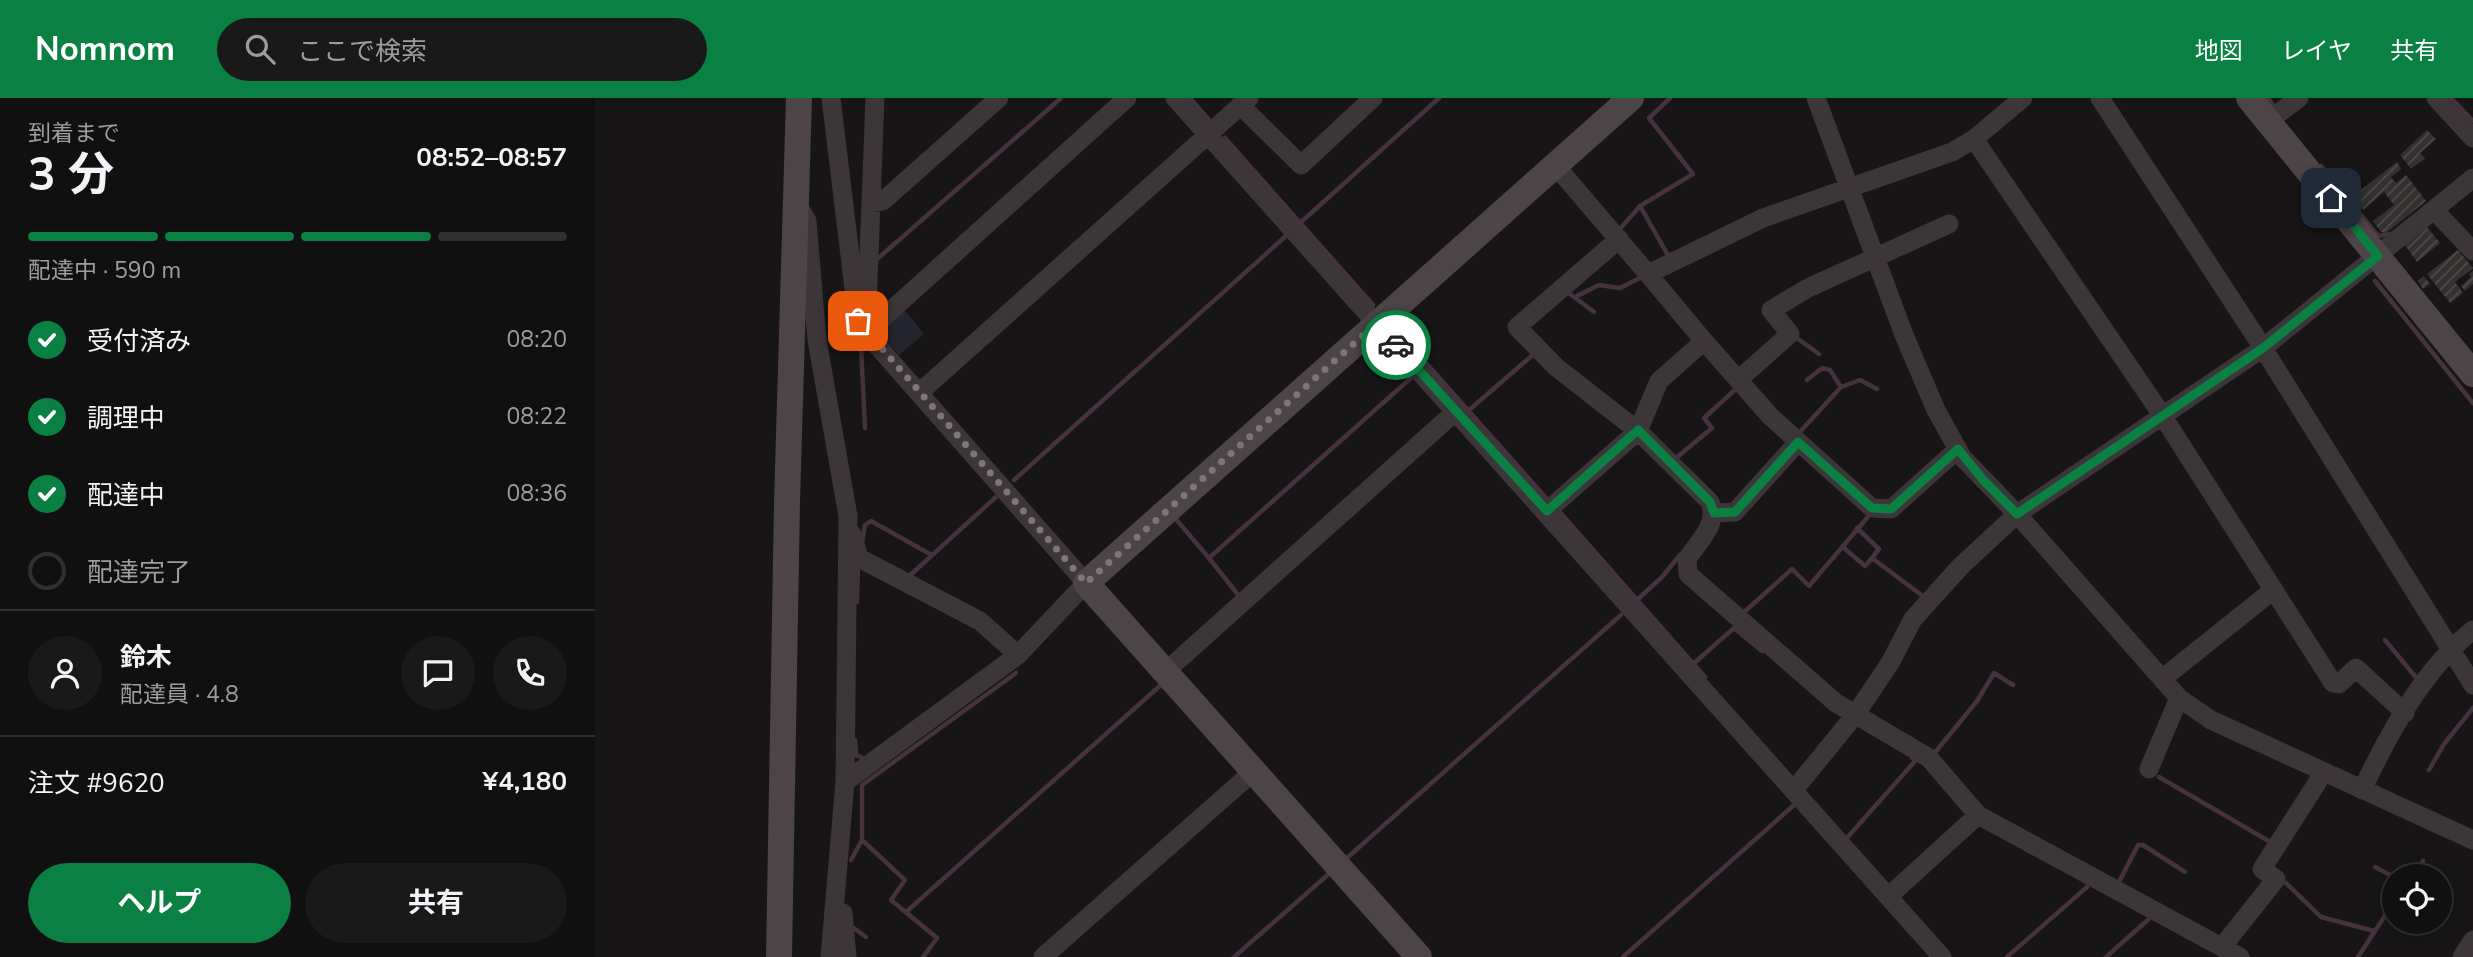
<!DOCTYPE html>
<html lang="ja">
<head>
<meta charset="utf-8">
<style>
  :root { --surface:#111010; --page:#1a1919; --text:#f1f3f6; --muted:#9c9d9f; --line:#303030; --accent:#0b8043 }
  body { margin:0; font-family:"Nunito Sans","Noto Sans JP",sans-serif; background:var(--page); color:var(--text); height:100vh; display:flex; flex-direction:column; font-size:26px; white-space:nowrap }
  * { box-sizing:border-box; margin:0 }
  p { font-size:23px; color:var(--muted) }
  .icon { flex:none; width:38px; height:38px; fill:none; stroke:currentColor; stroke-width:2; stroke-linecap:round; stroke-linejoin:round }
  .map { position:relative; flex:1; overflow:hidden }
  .side { display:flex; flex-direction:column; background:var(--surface); width:595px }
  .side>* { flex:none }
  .controls { position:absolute; left:1787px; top:766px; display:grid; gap:14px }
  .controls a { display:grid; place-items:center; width:70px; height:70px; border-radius:50%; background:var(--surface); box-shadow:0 4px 18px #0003,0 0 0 2px var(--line); font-size:35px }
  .pin { position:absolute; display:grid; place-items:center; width:60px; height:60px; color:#fff; margin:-30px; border-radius:14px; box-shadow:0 4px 10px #0006 }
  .courier { position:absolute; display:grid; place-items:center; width:70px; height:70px; margin:-35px; border:5px solid #0b8043; border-radius:50%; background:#fff; color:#222; box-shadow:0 2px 9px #0007 }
  .overview em { font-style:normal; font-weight:700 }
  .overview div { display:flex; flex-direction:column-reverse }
  .overview { display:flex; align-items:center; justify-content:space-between; height:119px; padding:0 28px }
  h1 { font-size:46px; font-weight:700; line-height:52px }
  .bar { display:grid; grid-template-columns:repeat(4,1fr); gap:10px 7px; align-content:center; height:84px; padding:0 28px }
  .bar i { height:9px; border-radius:5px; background:var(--line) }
  .bar .on { background:var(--accent) }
  .bar p { grid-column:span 4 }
  .line { display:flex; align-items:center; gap:18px; padding:0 28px; border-top:2px solid var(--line) }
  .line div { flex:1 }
  .round { display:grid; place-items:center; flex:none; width:74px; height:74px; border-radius:37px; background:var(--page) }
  ol { padding:0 28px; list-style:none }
  li { display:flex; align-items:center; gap:21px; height:77px }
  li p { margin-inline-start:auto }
  li .icon { padding:7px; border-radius:50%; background:var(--accent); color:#fff; stroke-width:4 }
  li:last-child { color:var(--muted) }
  li i { width:38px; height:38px; border:4px solid var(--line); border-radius:50% }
  .cta { display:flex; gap:14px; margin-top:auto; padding:14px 28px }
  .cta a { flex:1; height:80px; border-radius:42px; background:var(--accent); color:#fff; font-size:28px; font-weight:700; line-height:80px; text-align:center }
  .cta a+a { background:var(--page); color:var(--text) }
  header { display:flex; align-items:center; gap:42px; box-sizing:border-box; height:98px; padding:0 35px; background:var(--accent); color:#fff }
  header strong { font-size:33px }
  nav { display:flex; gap:38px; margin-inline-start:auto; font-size:24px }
  .search { width:490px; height:63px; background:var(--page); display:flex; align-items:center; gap:18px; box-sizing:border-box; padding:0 24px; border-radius:38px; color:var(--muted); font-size:26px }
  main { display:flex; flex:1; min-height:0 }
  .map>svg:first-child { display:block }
</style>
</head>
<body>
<header>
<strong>Nomnom</strong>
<div class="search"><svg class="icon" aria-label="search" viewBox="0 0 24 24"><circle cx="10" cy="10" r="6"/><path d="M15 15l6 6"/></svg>ここで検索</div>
<nav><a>地図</a><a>レイヤ</a><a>共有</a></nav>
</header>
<main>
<section class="side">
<div class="overview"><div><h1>3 分</h1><p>到着まで</p></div><em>08:52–08:57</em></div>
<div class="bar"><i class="on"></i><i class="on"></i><i class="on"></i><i></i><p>配達中 · 590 m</p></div>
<ol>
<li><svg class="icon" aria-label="check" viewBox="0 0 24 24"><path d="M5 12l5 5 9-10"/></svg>受付済み<p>08:20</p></li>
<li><svg class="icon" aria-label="check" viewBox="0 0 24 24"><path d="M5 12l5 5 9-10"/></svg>調理中<p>08:22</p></li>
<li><svg class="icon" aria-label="check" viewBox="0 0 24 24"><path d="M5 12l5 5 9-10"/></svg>配達中<p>08:36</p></li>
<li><i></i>配達完了</li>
</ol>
<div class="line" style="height:126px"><a class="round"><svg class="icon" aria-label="person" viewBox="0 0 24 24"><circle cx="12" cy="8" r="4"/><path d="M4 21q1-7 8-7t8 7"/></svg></a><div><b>鈴木</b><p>配達員 · 4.8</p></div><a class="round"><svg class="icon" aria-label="chat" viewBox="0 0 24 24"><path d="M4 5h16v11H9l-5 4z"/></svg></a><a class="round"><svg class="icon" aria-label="phone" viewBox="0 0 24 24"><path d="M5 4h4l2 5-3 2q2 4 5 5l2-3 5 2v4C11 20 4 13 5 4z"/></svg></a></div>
<div class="line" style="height:91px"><div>注文 #9620</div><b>¥4,180</b></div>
<div class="cta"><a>ヘルプ</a><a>共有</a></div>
</section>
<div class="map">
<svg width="1878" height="859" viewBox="0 0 1878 859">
  <defs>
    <pattern id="building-hatch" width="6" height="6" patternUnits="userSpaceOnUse" patternTransform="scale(1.75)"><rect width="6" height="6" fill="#333030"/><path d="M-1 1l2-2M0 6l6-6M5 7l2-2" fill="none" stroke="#4e4b4b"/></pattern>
  </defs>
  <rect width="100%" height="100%" fill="#171515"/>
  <path fill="#25252f" d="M308,210L329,236L304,257L287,237L288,227Z"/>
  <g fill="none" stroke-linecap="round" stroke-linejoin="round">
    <path stroke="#45323e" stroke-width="4.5" d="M595,0L614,22
      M1673,0L1678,7
      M1856,0L1878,23
      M630,40L778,207
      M1726,68L1783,138L1796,136
      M705,125L844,0
      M1024,132L1045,108
      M1074,159L1045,108L1098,76L1054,20L1075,0
      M280,163L466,0
      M1780,183L1878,305
      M971,193L999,214
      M982,198L1004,187L1025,190L1049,178
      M799,229L951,400
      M1199,238L1224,256
      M266,248L270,330
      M1212,282L1227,270L1235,272L1246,289
      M873,313L940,255
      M1202,337L1246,289L1265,282L1282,291
      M1081,360L1117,330L1109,320L1142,290
      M419,382L692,137
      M963,412L1110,579
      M579,419L614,460
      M1262,430L1284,451L1277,460
      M267,445L270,427L276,423L335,456
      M1249,450L1270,468L1277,460L1329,499
      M312,480L401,399
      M644,498L614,460L817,279
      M1042,502L1067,479L1085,457
      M262,504L263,467
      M1147,516L1197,471L1214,488L1277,414
      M1790,542L1823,582
      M1098,566L1139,530L1167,553
      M260,642L261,657L270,661
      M1338,657L1382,603L1399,575L1418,587
      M1834,672L1849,646L1878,610
      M1564,679L1677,745
      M1251,741L1321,662L1317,660
      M753,759L1026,517
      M256,762L267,742
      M1780,769L1799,779
      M1819,779L1828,763
      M1524,784L1543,747H1548L1590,774
      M1691,785L1726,819L1779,833
      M311,814L567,586
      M256,828L271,839
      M328,859L342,840L296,802L310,782L267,742V687L421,575
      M639,859L736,774
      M1028,859L1199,707
      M1412,859L1492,789
      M1511,859L1554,821
      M1763,859L1793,813L1799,816"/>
  </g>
  <path fill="url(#building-hatch)" d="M1832,32L1841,41L1825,55L1830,60L1816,71L1805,57Z
    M1802,64L1806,71L1796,79L1801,85L1811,77L1831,103L1791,135L1786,134L1778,123L1799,107L1789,94L1768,112L1758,98Z
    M1831,128L1845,145L1822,164L1809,146Z
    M1863,152L1878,170L1860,184L1868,195L1855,205L1832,176Z
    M1878,173V186L1870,193L1866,188L1876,179L1874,176Z
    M1829,178L1835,186L1828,191L1823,183Z"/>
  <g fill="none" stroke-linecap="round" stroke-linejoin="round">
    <path stroke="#3c3638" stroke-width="19" d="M236,0L263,224L271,235L532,0
      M580,0L1347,859
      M1221,0L1309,237L1341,312L1367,359L1422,416L1584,600L1616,622L1878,742
      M1505,0L1668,250L1878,587
      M1841,0L1878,40
      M645,7L706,67L778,0
      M1673,23L1704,0
      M1379,41L1567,317L1738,585L1744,586L1761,570L1810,615
      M960,67L1053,176L1168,120L1357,54L1379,41L1428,0
      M277,105L288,103L404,0
      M1839,112L1878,153
      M206,113L212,123L222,242L253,418L250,684L235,859
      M1024,141L922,229L961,269L1043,333L1064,283L1109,243L1053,176
      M1109,243L1175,318L1277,410L1296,411L1363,351
      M1143,282L1195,236L1176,212L1213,190L1354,126
      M324,295L654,0
      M952,413L1043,333L1115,404C1124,426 1104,443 1092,461L1093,476L1241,605L1334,660L1383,717
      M1119,415L1140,414L1203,344
      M257,436L264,460L385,523L423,557
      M570,574L860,314
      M1567,581L1677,493
      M1554,671L1584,600
      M250,684L423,557L491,485L271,235L280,0
      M1199,692L1260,617L1295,565L1318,521L1366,468L1422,416L1668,250L1878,80
      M1767,692C1794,635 1828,572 1878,532
      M1294,798L1383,717L1645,859
      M248,815L252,859
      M1627,849L1681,781L1667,771L1729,674
      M448,859L659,673
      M1867,859L1878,842"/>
    <path stroke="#4c4447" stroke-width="26" d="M1654,0L1878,276
      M184,859L192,404L204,0
      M824,859L491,485L1036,0"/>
  </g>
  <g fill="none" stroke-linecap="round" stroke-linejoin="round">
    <path stroke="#7f7478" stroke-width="7" stroke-dasharray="0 12.6" d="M263,223L491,485L782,225L801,247"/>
    <path stroke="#0b8043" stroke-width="9" d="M801,247L952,413L1043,332L1115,404L1119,415L1140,414L1203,344L1277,410L1296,411L1363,351L1389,383L1422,416L1668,250L1783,158L1736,100"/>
  </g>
</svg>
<div class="controls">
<a><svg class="icon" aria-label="locate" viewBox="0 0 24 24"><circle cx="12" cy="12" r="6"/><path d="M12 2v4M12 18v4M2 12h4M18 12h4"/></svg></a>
</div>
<div class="pin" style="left:263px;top:223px;background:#ea580c"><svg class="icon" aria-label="bag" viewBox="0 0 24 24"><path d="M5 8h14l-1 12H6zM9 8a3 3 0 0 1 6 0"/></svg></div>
<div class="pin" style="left:1736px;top:100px;background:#1f2937"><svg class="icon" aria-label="home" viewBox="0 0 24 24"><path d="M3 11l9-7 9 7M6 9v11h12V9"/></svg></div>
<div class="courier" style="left:801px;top:247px"><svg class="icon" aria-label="car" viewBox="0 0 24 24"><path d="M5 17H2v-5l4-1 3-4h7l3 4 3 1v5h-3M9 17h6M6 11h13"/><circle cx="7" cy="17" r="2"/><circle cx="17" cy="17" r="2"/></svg></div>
</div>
</main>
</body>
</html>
